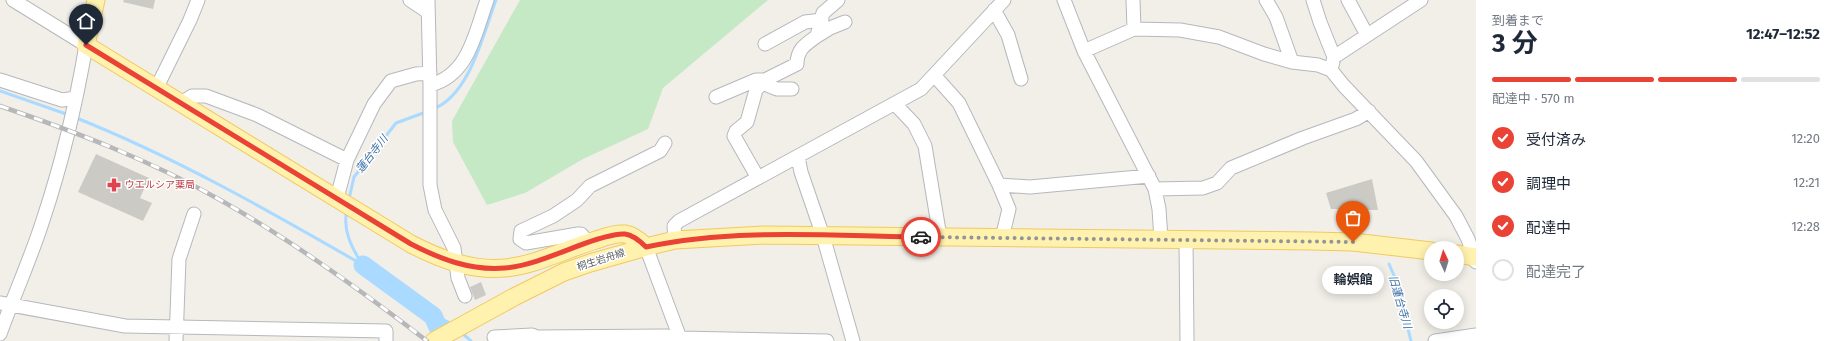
<!DOCTYPE html>
<html lang="ja">
<head>
<meta charset="utf-8">
<style>
  :root { --surface:#fff; --page:#f6f6f7; --text:#1f2937; --muted:#747a83; --line:#e0e1e3; --accent:#ea4335 }
  body { margin:0; font-family:"Fira Sans","Noto Sans JP",sans-serif; background:var(--page); color:var(--text); height:100vh; display:flex; flex-direction:column; font-size:15px; white-space:nowrap }
  * { box-sizing:border-box; margin:0 }
  p { font-size:13px; color:var(--muted) }
  .icon { flex:none; width:22px; height:22px; fill:none; stroke:currentColor; stroke-width:2; stroke-linecap:round; stroke-linejoin:round }
  .map { position:relative; flex:1; overflow:hidden }
  .details { display:flex; flex-direction:column; background:var(--surface); width:360px }
  .details>* { flex:none }
  .needle { width:26px; rotate:356deg }
  .tools { position:absolute; left:1424px; top:241px; display:grid; gap:8px }
  .tools a { display:grid; place-items:center; width:40px; height:40px; border-radius:50%; background:var(--surface); box-shadow:0 2px 10px #0003; font-size:20px }
  .pin { position:absolute; display:grid; place-items:center; width:34px; height:34px; color:#fff; margin:-41px -17px; border-radius:50% 50% 50% 0; rotate:-45deg; box-shadow:0 0 4px #0007 }
  .pin .icon { rotate:45deg }
  .courier { position:absolute; display:grid; place-items:center; width:40px; height:40px; margin:-20px; border:3px solid #ea4335; border-radius:50%; background:#fff; color:#222; box-shadow:0 1px 5px #0007 }
  .bubble { position:absolute; height:28px; border-radius:14px; background:var(--surface); box-shadow:0 2px 10px #0003; font-size:13px; font-weight:700; line-height:28px; text-align:center }
  .overview em { font-style:normal; font-weight:700 }
  .overview div { display:flex; flex-direction:column-reverse }
  .overview { display:flex; align-items:center; justify-content:space-between; height:68px; padding:0 16px }
  h1 { font-size:26px; font-weight:700; line-height:30px }
  .bar { display:grid; grid-template-columns:repeat(4,1fr); gap:6px 4px; align-content:center; height:48px; padding:0 16px }
  .bar i { height:5px; border-radius:3px; background:var(--line) }
  .bar .active { background:var(--accent) }
  .bar p { grid-column:span 4 }
  ol { padding:0 16px; list-style:none }
  li { display:flex; align-items:center; gap:12px; height:44px }
  li p { margin-inline-start:auto }
  li .icon { padding:4px; border-radius:50%; background:var(--accent); color:#fff; stroke-width:4 }
  li:last-child { color:var(--muted) }
  li i { width:22px; height:22px; border:2px solid var(--line); border-radius:50% }
  main { display:flex; flex:1; min-height:0 }
  .map>svg:first-child { display:block }
</style>
</head>
<body>
<main>
<div class="map">
<svg width="1476" height="341" viewBox="0 0 1476 341">
  <rect width="100%" height="100%" fill="#f1efe8"/>
  <path fill="#c5e8c5" d="M520,0H768L663,88L648,129L583,159L525,193L487,205L453,142L452,121Z"/>
  <g fill="none" stroke-linecap="round" stroke-linejoin="round">
    <path stroke="#aadaff" stroke-width="3" d="M0,91L69,115
      M433,109C470,95 483,34 496,0
      M74,117C175,157 269,211 363,265
      M349,199L354,177L396,123L426,112
      M347,210C342,230 352,248 362,264
      M1389,264L1396,280L1411,341
      M433,316L448,322
      M463,334L471,341"/>
    <path stroke="#aadaff" stroke-width="19" d="M363,265L433,316L438,327"/>
  </g>
  <path fill="#cccac5" d="M124,0H155L153,9L123,2Z
    M96,154L149,178L140,198L152,203L143,221L78,192Z
    M1372,179L1378,210L1331,209L1326,193Z
    M481,282L486,295L475,300L470,287Z"/>
  <g fill="none" stroke-linecap="round" stroke-linejoin="round">
    <g stroke="#b5b8bc" stroke-width="15">
      <path id="minor" d="M410,0L428,12
        M428,0L430,85V185L435,210L454,248L458,278L465,296
        M1064,0L1084,51L1155,189L1159,209L1161,239
        M1133,0L1134,29
        M1266,0L1276,17L1292,62
        M1313,0L1320,22L1334,57
        M1348,0L1367,35
        M994,10L1008,35L1021,79
        M817,36L830,28L845,22
        M765,44L805,22L822,20
        M1084,51L1134,29L1180,30L1219,37L1264,54L1292,62L1318,65L1331,70L1344,86L1416,161L1456,216L1468,239L1476,262
        M1331,70L1334,57L1421,0
        M934,75L959,103L999,185L1009,209L1002,238
        M0,80L62,100L76,98
        M762,83L777,89H792
        M430,85C469,75 475,33 487,0
        M156,89L190,20L198,0
        M716,97L756,80H765
        M181,103L192,96H206L257,115L347,160
        M895,104L914,124L925,146L940,237
        M798,157L801,172L823,236L853,341
        M758,178L734,136L736,131L747,122L756,90L765,80L797,64C797,49 806,44 817,36L823,13L838,0
        M999,185L1030,187L1149,176
        M1155,189L1203,188L1217,183L1231,168L1303,138L1356,119L1369,111
        M337,198L347,160L374,104L391,81L416,74L430,73
        M675,240L674,226L679,221L921,89L1004,0
        M1186,240L1187,341
        M588,242L581,234H578L526,243L520,239L521,231L553,216L577,200L590,186L660,151L665,143
        M646,247L680,338
        M0,303L125,326L386,331V341
        M0,334C14,295 31,258 43,220C62,163 76,104 86,45L13,0
        M494,337L532,335L537,337L666,336L680,338L827,341
        M176,341L179,259L194,214
        M1435,341L1476,335"/>
    </g>
    <g stroke="#f2c960" stroke-width="19">
      <path id="major" d="M96,0L86,45L411,244C440,259 471,271 505,268C536,265 566,249 596,240C605,237 615,233 625,234C633,235 640,241 646,247
        M1457,254L1476,257
        M434,341L514,297L564,272L590,263L646,247L675,240L764,235L1312,241L1353,242L1431,251"/>
    </g>
    <use href="#minor" stroke="#fff" stroke-width="13"/>
    <use href="#major" stroke="#fff2af" stroke-width="17"/>
    <g stroke="#b6b7b8" stroke-width="4.5">
      <path id="rail" d="M0,106C76,132 152,161 222,201C294,242 362,291 427,341"/>
    </g>
    <use href="#rail" stroke="#fff" stroke-width="3" stroke-dasharray="9" stroke-linecap="butt"/>
  </g>
  <g fill="none" stroke-linecap="round" stroke-linejoin="round">
    <path stroke="#929495" stroke-width="4" stroke-dasharray="0 7.2" d="M921,237L1353,242"/>
    <path stroke="#ea4335" stroke-width="5" d="M86,45L411,244C440,259 471,271 505,268C537,265 568,248 598,239C607,237 616,233 625,234C633,235 640,241 646,247C735,228 830,236 921,237"/>
  </g>
  <defs>
    <g id="pharmacy-bare" transform="scale(1.08)"><path d="M-2-6h4v4h4v4h-4v4h-4v-4h-4v-4h4Z" fill="#e0444e" stroke="#fff" stroke-width="2.5" paint-order="stroke"/></g>
  </defs>
  <g fill-rule="evenodd">
    <use href="#pharmacy-bare" x="114" y="185"/>
  </g>
  <g text-anchor="middle" dominant-baseline="central" stroke-width="3" stroke-linejoin="round" paint-order="stroke">
    <g font-size="10" fill="#be3a42" stroke="#fff" text-anchor="start">
      <text x="125" y="185">ウエルシア薬局</text>
    </g>
    <g font-size="10" fill="#5f6368" stroke="#fff">
      <text transform="translate(601 260) rotate(-18)">桐生岩舟線</text>
    </g>
    <g font-size="11" font-style="italic" fill="#4174aa" stroke="#fff">
      <text transform="translate(372 154) rotate(-52)">蓮台寺川</text>
      <text transform="translate(1400 302) rotate(74)">旧蓮台寺川</text>
    </g>
  </g>
</svg>
<div class="tools">
<a><svg class="needle" viewBox="-14 -14 28 28"><path d="M0-13l5 13h-10z" fill="#e53935"/><path d="M0 13l5-13h-10z" fill="#747a83"/></svg></a>
<a><svg class="icon" aria-label="locate" viewBox="0 0 24 24"><circle cx="12" cy="12" r="6"/><path d="M12 2v4M12 18v4M2 12h4M18 12h4"/></svg></a>
</div>
<div class="pin" style="left:1353px;top:242px;background:#ea580c"><svg class="icon" aria-label="bag" viewBox="0 0 24 24"><path d="M5 8h14l-1 12H6zM9 8a3 3 0 0 1 6 0"/></svg></div>
<div class="pin" style="left:86px;top:45px;background:#1f2937"><svg class="icon" aria-label="home" viewBox="0 0 24 24"><path d="M3 11l9-7 9 7M6 9v11h12V9"/></svg></div>
<div class="courier" style="left:921px;top:237px"><svg class="icon" aria-label="car" viewBox="0 0 24 24"><path d="M5 17H2v-5l4-1 3-4h7l3 4 3 1v5h-3M9 17h6M6 11h13"/><circle cx="7" cy="17" r="2"/><circle cx="17" cy="17" r="2"/></svg></div>
<div class="bubble" style="left:1322px;top:266px;width:62px">輪娯館</div>
</div>
<section class="details">
<div class="overview"><div><h1>3 分</h1><p>到着まで</p></div><em>12:47–12:52</em></div>
<div class="bar"><i class="active"></i><i class="active"></i><i class="active"></i><i></i><p>配達中 · 570 m</p></div>
<ol>
<li><svg class="icon" aria-label="check" viewBox="0 0 24 24"><path d="M5 12l5 5 9-10"/></svg>受付済み<p>12:20</p></li>
<li><svg class="icon" aria-label="check" viewBox="0 0 24 24"><path d="M5 12l5 5 9-10"/></svg>調理中<p>12:21</p></li>
<li><svg class="icon" aria-label="check" viewBox="0 0 24 24"><path d="M5 12l5 5 9-10"/></svg>配達中<p>12:28</p></li>
<li><i></i>配達完了</li>
</ol>
</section>
</main>
</body>
</html>
